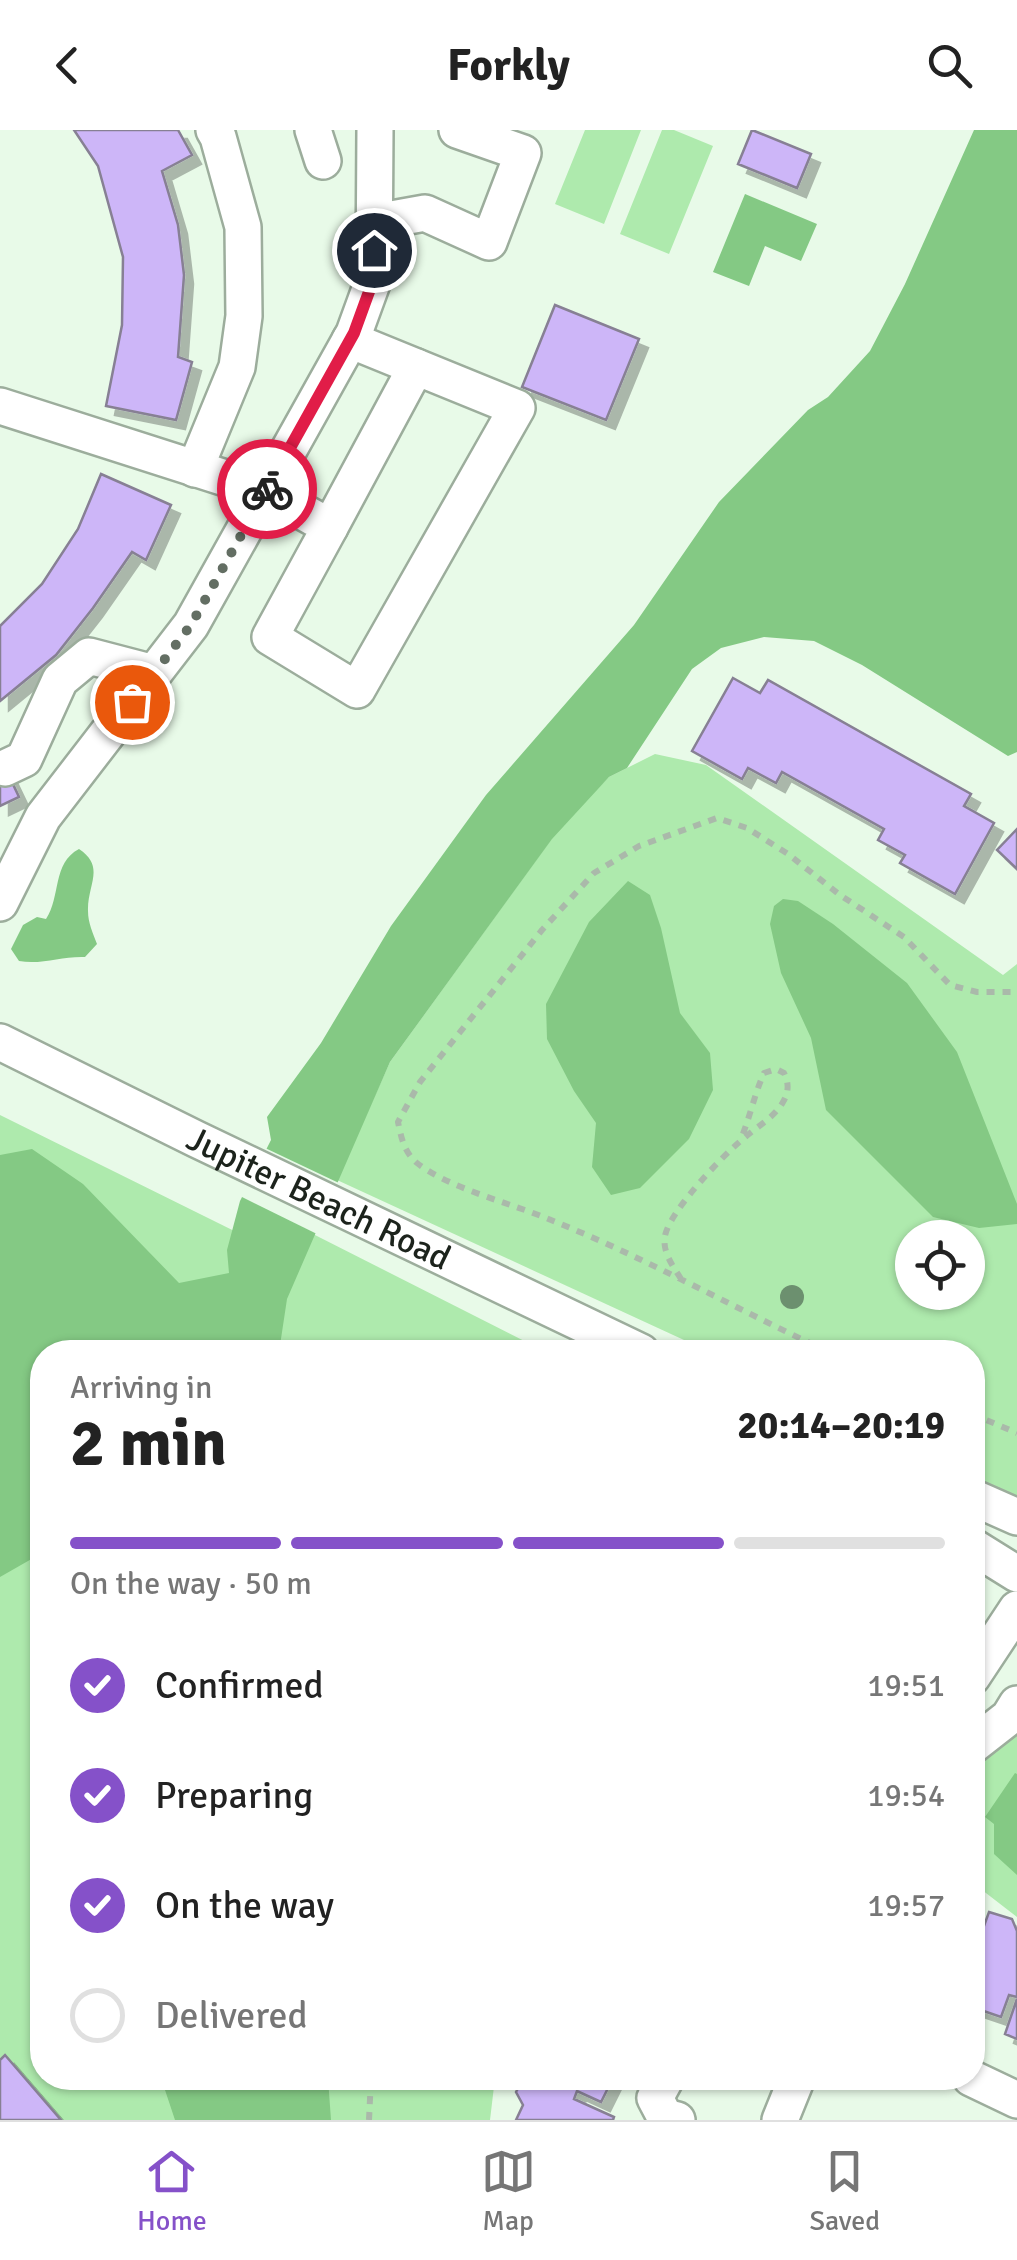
<!DOCTYPE html>
<html lang="en">
<head>
<meta charset="utf-8">
<style>
  :root { --surface:#fff; --page:#f6f6f6; --text:#222; --muted:#767676; --line:#e0e0e0; --accent:#8551c9 }
  body { margin:0; font-family:Signika,sans-serif; background:var(--page); color:var(--text); height:100vh; display:flex; flex-direction:column; font-size:38px; white-space:nowrap }
  * { box-sizing:border-box; margin:0 }
  p { font-size:32px; color:var(--muted) }
  .icon { flex:none; width:55px; height:55px; fill:none; stroke:currentColor; stroke-width:2; stroke-linecap:round; stroke-linejoin:round }
  .map { position:relative; flex:1; overflow:hidden }
  .drawer { position:absolute; left:30px; top:1210px; width:955px; height:750px; display:flex; flex-direction:column; background:var(--surface); border-radius:40px; box-shadow:0 2px 8px #0004 }
  .drawer>* { flex:none }
  .controls { position:absolute; left:895px; top:1090px; display:grid; gap:20px }
  .controls a { display:grid; place-items:center; width:90px; height:90px; border-radius:50%; background:var(--surface); box-shadow:0 2px 8px #0004; font-size:50px }
  .pin { position:absolute; display:grid; place-items:center; width:85px; height:85px; color:#fff; margin:-42px; border:5px solid #fff; border-radius:50%; box-shadow:0 2px 10px #0007 }
  .courier { position:absolute; display:grid; place-items:center; width:100px; height:100px; margin:-50px; border:8px solid #e11d48; border-radius:50%; background:#fff; color:#222; box-shadow:0 2px 12px #0007 }
  .summary em { font-style:normal; font-weight:700 }
  .summary div { display:flex; flex-direction:column-reverse }
  .summary { display:flex; align-items:center; justify-content:space-between; height:170px; padding:0 40px }
  h1 { font-size:65px; font-weight:700; line-height:75px }
  .bar { display:grid; grid-template-columns:repeat(4,1fr); gap:15px 10px; align-content:center; height:120px; padding:0 40px }
  .bar i { height:12px; border-radius:8px; background:var(--line) }
  .bar .current { background:var(--accent) }
  .bar p { grid-column:span 4 }
  ol { padding:0 40px; list-style:none }
  li { display:flex; align-items:center; gap:30px; height:110px }
  li p { margin-inline-start:auto }
  li .icon { padding:10px; border-radius:50%; background:var(--accent); color:#fff; stroke-width:4 }
  li:last-child { color:var(--muted) }
  li i { width:55px; height:55px; border:5px solid var(--line); border-radius:50% }
  header { display:flex; justify-content:space-between; align-items:center; height:130px; padding:0 40px; background:var(--surface); font-size:45px; font-weight:700 }
  .menu { display:flex; justify-content:space-around; align-items:center; height:140px; border-top:2px solid var(--line); background:var(--surface); font-size:28px; color:var(--muted) }
  .menu a { display:grid; justify-items:center; gap:5px }
  .menu .current { color:var(--accent) }
  .map>svg:first-child { display:block }
</style>
</head>
<body>
<header><svg class="icon" aria-label="back" viewBox="0 0 24 24"><path d="M15 5l-7 7 7 7"/></svg>Forkly<svg class="icon" aria-label="search" viewBox="0 0 24 24"><circle cx="10" cy="10" r="6"/><path d="M15 15l6 6"/></svg></header>
<div class="map">
<svg width="1017" height="1990" viewBox="0 0 1017 1990">
  <defs>
    <filter id="shadow"><feDropShadow dx="9" dy="9" stdDeviation="0" flood-color="#0004"/></filter>
  </defs>
  <rect width="100%" height="100%" fill="#e8fae8"/>
  <path fill="#aeeaad" fill-rule="evenodd" d="M585,0H641L604,94L555,74Z
    M662,0H674L713,16L669,124L620,104Z
    M655,624L706,635L1003,845L1017,834V1372L973,1349L972,1222H710L337,1050L390,932L563,693L609,647ZM912,1108H968V1162H912Z
    M0,985L295,1131L311,1103L546,1222H42V1948H495L490,1990H0Z
    M1017,1603V1787L973,1753V1647L980,1630Z"/>
  <path fill="#84c984" d="M974,0H1017V622L1008,626L862,535L814,511L764,507L721,518L692,539L627,638L609,647L552,709L390,932L287,1169L279,1222H42V1423L0,1447V1025L32,1019L83,1054L179,1153L229,1143L227,1120L240,1071L271,1010L267,987L321,913L391,796L486,665L634,495L719,372L808,280L828,267L870,221L905,154Z
    M745,64L817,94L801,131L765,116L749,156L713,142Z
    M79,719C106,737 87,755 88,781C88,793 93,803 97,814L85,827C62,826 42,835 19,831L11,819L23,795L37,787L46,789C61,767 52,733 79,719Z
    M628,751L650,765L661,798L680,883L710,923L713,960L689,1009L640,1058L611,1065L592,1037L596,993L574,961L547,909L546,874L589,792Z
    M783,769L798,771L833,794L907,853L957,922L1017,1074V1094L979,1098L933,1087L826,980L811,908L781,843L770,794L774,776Z
    M1015,1643L1017,1644V1745L994,1724V1694L985,1687Z
    M161,1948H328L331,1990H175Z"/>
  <path fill="#e8fae8" d="M263,1017L341,1054L319,1105L238,1065Z"/>
  <path fill="#cdb6f8" stroke="#878094" stroke-width="2.5" filter="url(#shadow)" d="M74,0H178L192,25L162,41L178,95L184,145L178,227L192,232L176,290L106,276L122,195L123,127L98,36Z
    M752,0L811,24L797,58L738,34Z
    M555,175L639,209L606,290L522,257Z
    M101,344L171,375L146,430L132,422L93,478L56,525L0,571V496L42,454L78,399Z
    M733,548L760,563L768,550L971,664L964,676L994,693L955,764L900,733L905,725L878,710L884,699L782,642L776,653L748,638L742,649L692,621Z
    M0,627L19,667L0,676Z
    M1017,699V739L997,720Z
    M989,1782L1012,1789L1017,1801V1867L1009,1865L1001,1887L972,1877V1845L976,1836L972,1834V1829Z
    M1017,1869V1909L1005,1904Z
    M5,1925L61,1990H0V1930Z
    M524,1948H613L601,1972L577,1961L574,1969L614,1987L613,1990H516L523,1975L516,1962Z"/>
  <g fill="none" stroke-linecap="round" stroke-linejoin="round">
    <g stroke="#9cad9c" stroke-width="40">
      <g id="minor">
        <path d="M313,0L323,31"/>
        <path d="M375,92L425,83L489,112L523,23L457,0"/>
        <path d="M0,276L266,361L330,397L270,507L357,560L517,278L350,210"/>
        <path d="M195,339L237,237L244,186L243,97L218,7L214,0"/>
        <path d="M330,397L416,237"/>
        <path d="M5,638L24,629L60,550L89,526L154,543"/>
        <path d="M0,773L43,687L191,495L354,203L374,148L375,0"/>
        <path id="s1" d="M0,912L196,1009L641,1222"/>
        <path d="M972,1367L1017,1387"/>
        <path d="M972,1416L1017,1444"/>
        <path d="M972,1547L1017,1479"/>
        <path d="M972,1616L1009,1587L1017,1574"/>
        <path d="M666,1948L655,1968L665,1987L677,1990"/>
        <path d="M971,1948L1017,1970"/>
        <path d="M780,1990L797,1948"/>
      </g>
    </g>
    <path stroke="#aab9aa" stroke-width="6" stroke-dasharray="8 8" stroke-linecap="butt" d="M681,1149C673,1136 662,1122 665,1106C669,1082 723,1025 743,1009C756,997 774,988 783,972C789,962 789,953 784,943L776,939L764,943C754,965 750,988 740,1011
      M829,1222C736,1179 646,1128 551,1090C511,1073 450,1059 417,1033C404,1022 401,1007 398,992L420,952L542,800L594,743L639,716L717,688L747,698L788,724L840,765L904,807L950,855L977,862H1017
      M972,1284L1017,1303
      M369,1990L371,1948"/>
    <use href="#minor" stroke="#fff" stroke-width="35"/>
  </g>
  <circle fill="#6c906f" cx="792" cy="1167" r="12"/>
  <g fill="none" stroke-linecap="round" stroke-linejoin="round">
    <path stroke="#636e63" stroke-width="10" stroke-dasharray="0 18" d="M132,572L191,495L267,359"/>
    <path stroke="#e11d48" stroke-width="12" d="M267,359L354,203L374,148V120"/>
  </g>
  <g text-anchor="middle" dominant-baseline="central" stroke-width="8" stroke-linejoin="round" paint-order="stroke">
    <g font-size="35" fill="#1c231c" stroke="#fff">
      <text stroke="none"><textPath href="#s1" startOffset="355">Jupiter Beach Road</textPath></text>
    </g>
  </g>
</svg>
<div class="controls">
<a><svg class="icon" aria-label="locate" viewBox="0 0 24 24"><circle cx="12" cy="12" r="6"/><path d="M12 2v4M12 18v4M2 12h4M18 12h4"/></svg></a>
</div>
<div class="pin" style="left:132px;top:572px;background:#ea580c"><svg class="icon" aria-label="bag" viewBox="0 0 24 24"><path d="M5 8h14l-1 12H6zM9 8a3 3 0 0 1 6 0"/></svg></div>
<div class="pin" style="left:374px;top:120px;background:#1f2937"><svg class="icon" aria-label="home" viewBox="0 0 24 24"><path d="M3 11l9-7 9 7M6 9v11h12V9"/></svg></div>
<div class="courier" style="left:267px;top:359px"><svg class="icon" aria-label="bike" viewBox="0 0 24 24"><circle cx="6" cy="16" r="4"/><circle cx="18" cy="16" r="4"/><path d="M6 16l4-8h5l3 8M10 8l3 8H6M13 5h3"/></svg></div>
<section class="drawer">
<div class="summary"><div><h1>2 min</h1><p>Arriving in</p></div><em>20:14–20:19</em></div>
<div class="bar"><i class="current"></i><i class="current"></i><i class="current"></i><i></i><p>On the way · 50 m</p></div>
<ol>
<li><svg class="icon" aria-label="check" viewBox="0 0 24 24"><path d="M5 12l5 5 9-10"/></svg>Confirmed<p>19:51</p></li>
<li><svg class="icon" aria-label="check" viewBox="0 0 24 24"><path d="M5 12l5 5 9-10"/></svg>Preparing<p>19:54</p></li>
<li><svg class="icon" aria-label="check" viewBox="0 0 24 24"><path d="M5 12l5 5 9-10"/></svg>On the way<p>19:57</p></li>
<li><i></i>Delivered</li>
</ol>
</section>
</div>
<nav class="menu">
<a class="current"><svg class="icon" aria-label="home" viewBox="0 0 24 24"><path d="M3 11l9-7 9 7M6 9v11h12V9"/></svg>Home</a>
<a><svg class="icon" aria-label="map" viewBox="0 0 24 24"><path d="M3 6l6-2 6 2 6-2v14l-6 2-6-2-6 2zM9 4v14M15 6v14"/></svg>Map</a>
<a><svg class="icon" aria-label="saved" viewBox="0 0 24 24"><path d="M7 4h10v16l-5-4-5 4z"/></svg>Saved</a>
</nav>
</body>
</html>
